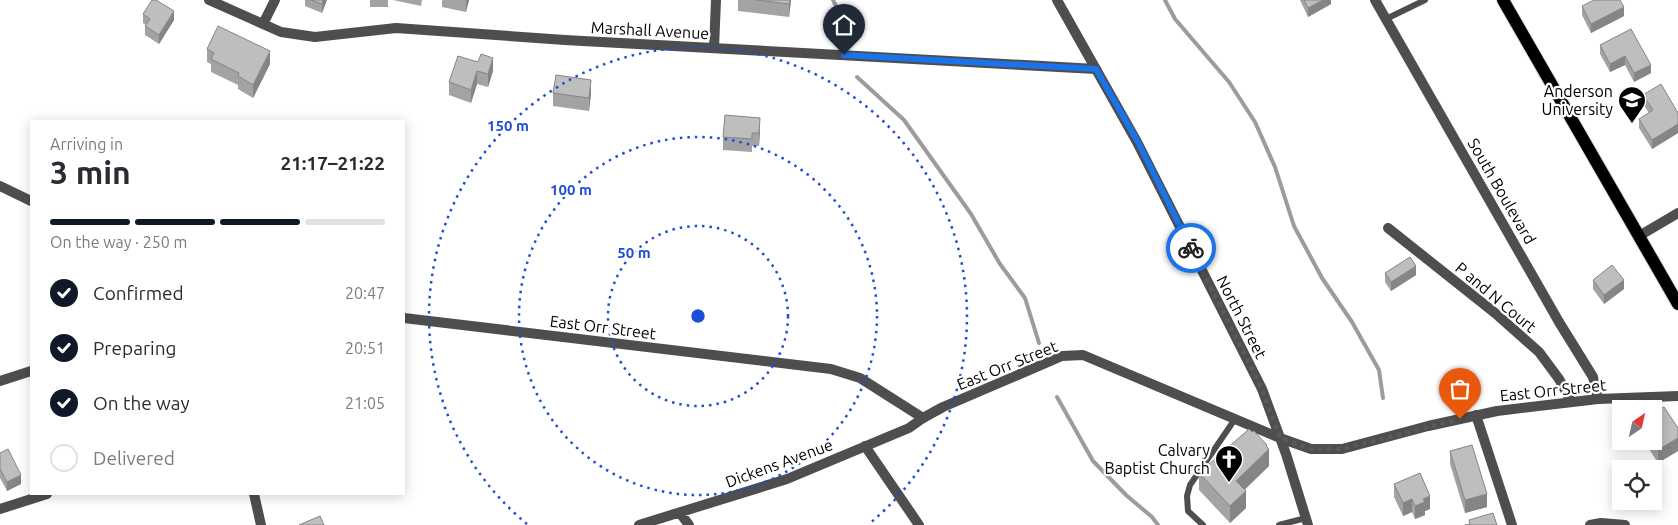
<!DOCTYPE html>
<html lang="en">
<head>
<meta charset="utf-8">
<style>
  :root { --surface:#fff; --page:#f7f7f7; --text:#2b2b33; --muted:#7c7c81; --line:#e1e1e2; --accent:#111827 }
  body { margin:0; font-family:Ubuntu,sans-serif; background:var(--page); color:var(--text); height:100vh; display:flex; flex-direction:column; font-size:19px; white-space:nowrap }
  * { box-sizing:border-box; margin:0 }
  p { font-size:16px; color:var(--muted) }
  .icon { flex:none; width:28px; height:28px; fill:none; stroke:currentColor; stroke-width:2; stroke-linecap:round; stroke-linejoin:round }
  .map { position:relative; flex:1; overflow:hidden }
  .sheet { position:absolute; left:30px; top:120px; width:375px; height:375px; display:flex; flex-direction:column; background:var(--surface); border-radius:0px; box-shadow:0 2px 12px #0003 }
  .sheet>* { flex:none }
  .needle { width:32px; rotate:34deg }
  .fabs { position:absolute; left:1612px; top:400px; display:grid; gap:10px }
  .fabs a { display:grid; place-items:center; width:50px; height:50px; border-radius:0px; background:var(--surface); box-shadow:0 2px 12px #0003; font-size:25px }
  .pin { position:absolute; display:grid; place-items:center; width:42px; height:42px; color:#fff; margin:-51px -21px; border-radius:50% 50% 50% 0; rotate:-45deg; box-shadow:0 0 5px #0007 }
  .pin .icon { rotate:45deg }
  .courier { position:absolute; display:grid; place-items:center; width:50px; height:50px; margin:-25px; border:4px solid #1a73e8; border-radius:50%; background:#fff; color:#222; box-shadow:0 1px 6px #0007 }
  .overview em { font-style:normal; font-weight:600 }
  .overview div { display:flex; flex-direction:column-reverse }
  .overview { display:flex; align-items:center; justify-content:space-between; height:85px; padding:0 20px }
  h1 { font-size:32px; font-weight:600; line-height:38px }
  .bar { display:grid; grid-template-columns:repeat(4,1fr); gap:8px 5px; align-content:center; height:60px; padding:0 20px }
  .bar i { height:6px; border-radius:4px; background:var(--line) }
  .bar .active { background:var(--accent) }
  .bar p { grid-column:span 4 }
  ol { padding:0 20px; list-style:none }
  li { display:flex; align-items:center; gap:15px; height:55px }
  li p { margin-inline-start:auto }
  li .icon { padding:5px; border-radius:50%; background:var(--accent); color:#fff; stroke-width:4 }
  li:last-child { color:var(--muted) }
  li i { width:28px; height:28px; border:2px solid var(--line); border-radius:50% }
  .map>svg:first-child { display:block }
</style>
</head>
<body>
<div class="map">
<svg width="1678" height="525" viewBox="0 0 1678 525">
  <rect width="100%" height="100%" fill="#fff"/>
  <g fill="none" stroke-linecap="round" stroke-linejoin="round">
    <path stroke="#9c9c9c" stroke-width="4" d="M833,0L840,14L846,41
      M1165,0L1175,19L1229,82L1255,122L1275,167L1294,226L1322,278L1352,322L1379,370L1383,398
      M857,77L904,120L971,214L1000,264L1025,298L1039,343
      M1057,397L1093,461L1126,495L1152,517L1158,525"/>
    <g stroke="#dbdbdb" stroke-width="14">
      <path id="primary" d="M1503,0L1678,304"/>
    </g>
    <path stroke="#4e4e4e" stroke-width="6" d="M1386,19L1425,0
      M1203,525L1188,511L1187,496L1190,485L1235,419
      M1279,525L1306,518"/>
    <path stroke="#4e4e4e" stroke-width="10" d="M209,0L281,32L315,37L396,28L565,40L1096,69
      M1375,0L1559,322L1593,377L1598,399
      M263,24L275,0
      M714,48L716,0
      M1388,228L1495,313L1539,352L1559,379L1571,401
      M1639,236L1678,213
      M0,381L31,371
      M1476,415L1512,525
      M865,446L919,525
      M254,494L261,525
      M0,509L47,494
      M680,513L689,525
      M639,525L787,479L909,428L923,418
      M1590,525L1601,523L1625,525"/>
    <path stroke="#4e4e4e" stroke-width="10" d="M1057,0L1137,142L1262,389L1286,454L1308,525
      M0,186L31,201
      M404,318L831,369L860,378L923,418L943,407L1062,356L1083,355L1280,438L1311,449H1342L1428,426L1497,411L1598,399L1678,396"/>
    <use href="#primary" stroke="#000" stroke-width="12"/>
  </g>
  <path fill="#a3a3a3" d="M305,0H327L322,13L305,6Z
    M370,0H388V7H370Z
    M393,0H422L421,6Z
    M442,0H469L466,12L442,7Z
    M738,0H791L789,17L738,11Z
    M1300,0H1331V4L1308,17Z
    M1582,6L1624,16L1591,33L1582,15Z
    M143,14L174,20L159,44L145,35V26L146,25L143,23Z
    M1631,29L1651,73L1634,82L1625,65L1610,72L1600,54V45Z
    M207,49L270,64L253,98L238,89V85L211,72V64L207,62Z
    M458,56L493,71L488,87L477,84L471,103L449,95V82Z
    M553,93H591L589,111L553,106Z
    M1643,95L1678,113V133L1652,149L1639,128V119L1649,113L1643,104Z
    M760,131L759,146H752V152L723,150V137Z
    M1385,273L1416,275L1391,291L1385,282Z
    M1593,280L1624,289L1604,304L1593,289Z
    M1678,428V451L1658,463L1644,441H1654Z
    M1267,448L1269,466L1244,490L1246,508L1230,523L1199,490V473Z
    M1450,451L1487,507L1465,513L1450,464Z
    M0,453L21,484L7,491L0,478Z
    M1394,484L1430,509L1425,511V515L1415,519L1412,512L1403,516L1394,497Z"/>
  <path fill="#858585" d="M323,0H327L322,13V4Z
    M466,0H469L466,12Z
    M790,0H791L789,17V4Z
    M1323,0H1331V4L1308,17V8Z
    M1624,7V16L1591,33V24Z
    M174,11V20L159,44V35Z
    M270,51V64L253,98V85Z
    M1625,56V65L1610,72V64Z
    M493,58V71L488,87V74Z
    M1651,65V73L1634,82V73Z
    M477,71V84L471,103V90Z
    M591,80V93L589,111V98Z
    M760,118V131L759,146V133Z
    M1678,124V133L1652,149V140Z
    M1416,266V275L1391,291V282Z
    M1624,280V289L1604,304V295Z
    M1678,438V451L1658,463V450Z
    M1267,445V451L1269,449V466L1236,498V481Z
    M21,475V484L7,491V482Z
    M1246,491V508L1230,523V506Z
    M1487,494V507L1465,513V500Z
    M1430,496V509L1425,511V515L1415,519V506L1423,499Z
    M1412,499V512L1403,516V503Z"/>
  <path fill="#bebebe" stroke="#858585" d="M152,0H156L174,11L159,35L145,26L150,19L143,14Z
    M311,0H323L322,4Z
    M757,0H790L789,4Z
    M1304,0H1323L1308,8Z
    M1594,0H1620L1624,7L1591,24L1582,6Z
    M218,26L270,51L253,85L238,76L239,73L211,59L214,53L207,49Z
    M1631,29L1651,65L1634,73L1625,56L1610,64L1600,45Z
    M481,54L493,58L488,74L477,71L471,90L449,82L458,56L478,62Z
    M556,75L591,80L589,98L553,93Z
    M1661,84L1678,113V124L1652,140L1639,119L1653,110L1643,95Z
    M725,115L760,118L759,133H752V139L723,137Z
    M1410,257L1416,266L1391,282L1385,273Z
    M1612,265L1624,280L1604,295L1593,280Z
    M1664,407L1678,428V438L1658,450L1653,441H1654V414Z
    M1249,429L1252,432L1254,431L1267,445L1266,446L1269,449L1236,481L1246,491L1230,506L1199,473Z
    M1472,445L1487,494L1465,500L1450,451Z
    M8,449L21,475L7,482L0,469V453Z
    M1420,473L1430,496L1423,499L1425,502L1415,506L1412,499L1403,503L1394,484Z
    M1493,513L1497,525H1465L1470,524L1469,520Z
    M320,516L324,525H299Z"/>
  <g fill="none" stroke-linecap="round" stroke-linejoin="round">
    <path stroke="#595959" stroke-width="5" stroke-dasharray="0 9" d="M1191,248L1262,389L1280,438L1311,449H1342L1460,419"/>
    <path stroke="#1a73e8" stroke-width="6" d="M844,55L1096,69L1138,142L1191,248"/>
  </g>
  <g fill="none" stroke="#1d4ed8" stroke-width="2.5" stroke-dasharray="2.5 5">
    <circle cx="698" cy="316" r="90"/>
    <circle cx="698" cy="316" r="179"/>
    <path d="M527 524A269 269 0 1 1 869 524"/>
  </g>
  <defs>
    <g id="university-pin" transform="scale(1.4375)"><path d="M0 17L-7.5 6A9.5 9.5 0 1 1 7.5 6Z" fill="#000" stroke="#fff"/><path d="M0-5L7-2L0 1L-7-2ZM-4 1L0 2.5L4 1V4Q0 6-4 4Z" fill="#fff"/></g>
    <g id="church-pin" transform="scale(1.4375)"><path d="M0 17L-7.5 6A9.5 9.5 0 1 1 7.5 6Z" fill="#000" stroke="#fff"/><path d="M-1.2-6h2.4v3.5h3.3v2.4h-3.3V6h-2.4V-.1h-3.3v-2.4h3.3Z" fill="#fff"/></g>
  </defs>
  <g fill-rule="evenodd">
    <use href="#university-pin" x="1632" y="100"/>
    <use href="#church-pin" x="1229" y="459"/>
  </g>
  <g text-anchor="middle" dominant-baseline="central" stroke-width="4.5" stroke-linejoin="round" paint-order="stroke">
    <g font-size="16" fill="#000" stroke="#fff">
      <text transform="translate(650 30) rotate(3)">Marshall Avenue</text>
      <text transform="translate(1502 191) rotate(60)">South Boulevard</text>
      <text transform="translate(1496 297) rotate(40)">P and N Court</text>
      <text transform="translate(1242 317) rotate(63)">North Street</text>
      <text transform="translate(603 327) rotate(7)">East Orr Street</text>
      <text transform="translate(1007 365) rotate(-22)">East Orr Street</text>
      <text transform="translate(1553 390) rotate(-6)">East Orr Street</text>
      <text transform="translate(779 463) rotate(-20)">Dickens Avenue</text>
    </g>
    <g font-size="16" fill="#000" stroke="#fff" text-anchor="end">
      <text x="1613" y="91">Anderson<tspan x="1613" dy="18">University</tspan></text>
      <text x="1210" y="450">Calvary<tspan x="1210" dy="18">Baptist Church</tspan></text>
    </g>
  </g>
  <circle cx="698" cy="316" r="8" fill="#1d4ed8" stroke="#fff" stroke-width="2.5"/>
  <g font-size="15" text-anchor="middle" font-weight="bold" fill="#1d4ed8" stroke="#fff" stroke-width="4.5" stroke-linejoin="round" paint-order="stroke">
    <text x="508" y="131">150 m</text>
    <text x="571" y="195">100 m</text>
    <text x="634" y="258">50 m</text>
  </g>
</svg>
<div class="fabs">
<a><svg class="needle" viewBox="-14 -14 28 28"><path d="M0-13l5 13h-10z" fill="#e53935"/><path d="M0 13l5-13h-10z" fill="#7c7c81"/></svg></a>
<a><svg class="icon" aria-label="locate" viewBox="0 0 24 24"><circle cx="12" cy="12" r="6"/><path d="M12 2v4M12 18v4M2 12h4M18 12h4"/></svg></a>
</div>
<div class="pin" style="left:1460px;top:419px;background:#ea580c"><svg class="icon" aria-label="bag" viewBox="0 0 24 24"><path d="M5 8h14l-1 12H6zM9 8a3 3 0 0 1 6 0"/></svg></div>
<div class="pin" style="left:844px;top:55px;background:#1f2937"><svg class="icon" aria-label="home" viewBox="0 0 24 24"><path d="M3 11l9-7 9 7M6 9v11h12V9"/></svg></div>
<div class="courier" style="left:1191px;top:248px"><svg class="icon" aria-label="bike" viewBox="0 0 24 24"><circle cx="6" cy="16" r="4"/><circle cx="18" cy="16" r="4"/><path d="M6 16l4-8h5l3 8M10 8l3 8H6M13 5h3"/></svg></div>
<section class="sheet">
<div class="overview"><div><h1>3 min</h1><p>Arriving in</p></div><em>21:17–21:22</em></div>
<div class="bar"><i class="active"></i><i class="active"></i><i class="active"></i><i></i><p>On the way · 250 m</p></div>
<ol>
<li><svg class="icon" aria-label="check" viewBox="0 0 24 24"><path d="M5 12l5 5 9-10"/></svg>Confirmed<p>20:47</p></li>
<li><svg class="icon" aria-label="check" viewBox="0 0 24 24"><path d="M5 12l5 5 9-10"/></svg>Preparing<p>20:51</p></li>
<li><svg class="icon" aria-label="check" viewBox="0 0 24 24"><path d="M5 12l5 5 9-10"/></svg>On the way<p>21:05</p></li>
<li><i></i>Delivered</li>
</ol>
</section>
</div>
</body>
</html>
